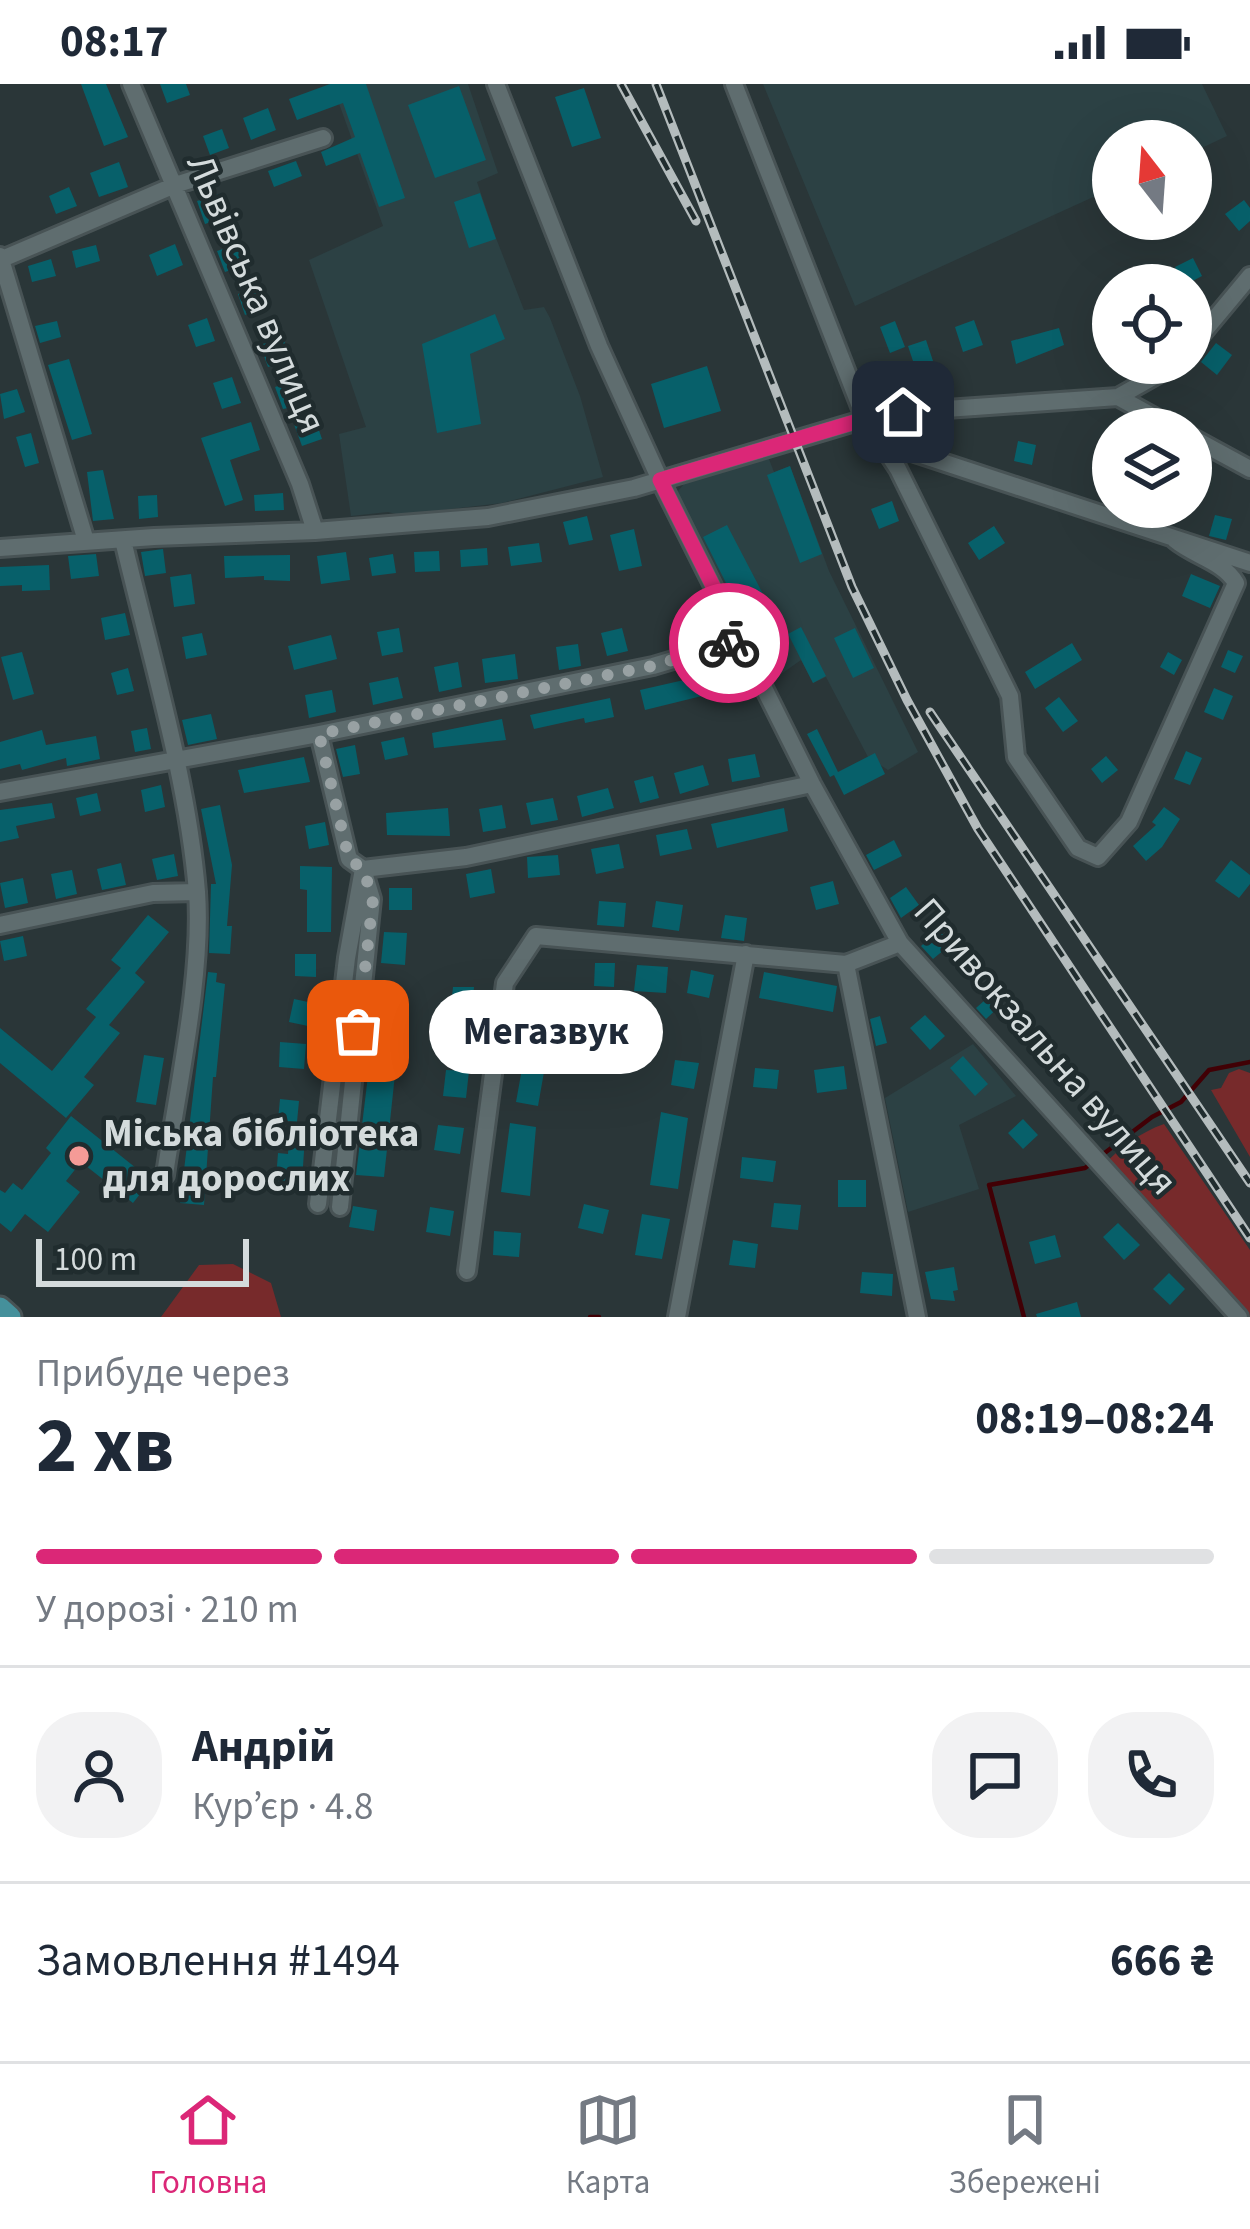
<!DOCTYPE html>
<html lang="uk">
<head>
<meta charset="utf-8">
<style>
  :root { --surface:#fff; --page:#f2f2f3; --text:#1f2937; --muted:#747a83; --line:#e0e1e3; --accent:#db2777 }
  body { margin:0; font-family:"Source Sans 3",sans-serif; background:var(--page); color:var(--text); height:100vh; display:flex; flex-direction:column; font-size:45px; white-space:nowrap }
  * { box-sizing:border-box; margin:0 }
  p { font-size:39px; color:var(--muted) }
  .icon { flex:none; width:66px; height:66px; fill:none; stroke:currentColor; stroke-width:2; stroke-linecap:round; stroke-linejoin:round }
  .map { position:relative; height:1233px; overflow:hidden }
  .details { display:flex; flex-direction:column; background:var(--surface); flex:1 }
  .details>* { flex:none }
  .needle { width:78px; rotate:343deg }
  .buttons { position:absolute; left:1092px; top:36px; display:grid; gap:24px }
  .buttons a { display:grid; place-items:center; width:120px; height:120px; border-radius:50%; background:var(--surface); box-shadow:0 12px 48px #0002; font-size:60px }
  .scale { position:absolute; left:36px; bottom:30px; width:213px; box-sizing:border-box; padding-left:12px; border:6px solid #d4dbdc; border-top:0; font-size:33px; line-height:42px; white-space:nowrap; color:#d4dbdc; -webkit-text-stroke:9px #202c2e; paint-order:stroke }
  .pin { position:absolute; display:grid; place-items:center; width:102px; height:102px; color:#fff; margin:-51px; border-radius:24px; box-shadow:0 6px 18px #0006 }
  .courier { position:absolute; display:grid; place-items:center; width:120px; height:120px; margin:-60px; border:9px solid #db2777; border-radius:50%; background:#fff; color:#222; box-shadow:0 3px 15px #0007 }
  .bubble { position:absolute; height:84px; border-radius:42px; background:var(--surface); box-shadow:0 12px 48px #0002; font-size:39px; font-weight:700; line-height:84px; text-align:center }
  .head em { font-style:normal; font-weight:700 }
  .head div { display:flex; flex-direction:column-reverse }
  .head { display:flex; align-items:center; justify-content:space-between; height:204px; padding:0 36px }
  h1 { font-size:78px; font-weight:700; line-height:90px }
  .bar { display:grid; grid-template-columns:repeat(4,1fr); gap:18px 12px; align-content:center; height:144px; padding:0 36px }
  .bar i { height:15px; border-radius:9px; background:var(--line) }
  .bar .active { background:var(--accent) }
  .bar p { grid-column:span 4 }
  .line { display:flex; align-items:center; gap:30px; padding:0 36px; border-top:3px solid var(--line) }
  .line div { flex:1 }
  .round { display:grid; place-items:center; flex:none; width:126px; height:126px; border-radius:48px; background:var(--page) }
  .status { display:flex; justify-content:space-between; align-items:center; height:84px; padding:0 60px; background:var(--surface); direction:ltr }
  .status svg { height:33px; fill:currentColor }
  .menu { display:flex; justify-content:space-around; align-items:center; height:168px; border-top:3px solid var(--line); background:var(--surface); font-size:33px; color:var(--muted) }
  .menu a { display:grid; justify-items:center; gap:6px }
  .menu .active { color:var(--accent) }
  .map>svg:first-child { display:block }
</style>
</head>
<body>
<div class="status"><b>08:17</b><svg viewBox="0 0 49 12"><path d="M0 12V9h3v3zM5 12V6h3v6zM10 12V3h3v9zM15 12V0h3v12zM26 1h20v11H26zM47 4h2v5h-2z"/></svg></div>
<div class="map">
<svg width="1250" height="1233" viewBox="0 0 1250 1233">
  <rect width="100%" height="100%" fill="#2a3638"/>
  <path fill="#2c4144" d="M332,0H468L498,89L477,98L496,154L524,226L544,223L550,234L580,312L603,393L502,419L400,431L388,428L351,432L339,350L366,343L309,176L383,142Z
    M763,0H1202L1227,52L1191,69V57H1113V104L855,222Z
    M767,370L774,388L790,382L829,487L918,668L888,686L868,673L826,593L813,599L801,576L777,593L745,554L674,412L688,395Z
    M973,960L1016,1012L959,1041L979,1105L908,1128L885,1014Z"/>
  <path fill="#772a2b" d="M1239,985L1250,989V1073L1211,1006L1221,1004L1229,989Z
    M1164,1040L1250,1166V1233H1239L1103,1082C1119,1064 1141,1048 1164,1040Z
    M233,1180L271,1199L281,1233H161L199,1181Z"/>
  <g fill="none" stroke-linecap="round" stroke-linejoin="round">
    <path stroke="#410005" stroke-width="4.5" d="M1102,1071L1152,1033L1181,1018L1209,986L1250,978
      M590,1233H599
      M1024,1233L989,1101L1085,1084L1093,1078"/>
  </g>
  <path fill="#07606a" d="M81,0H106L128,53L104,62Z
    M160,0H186L190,11L167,19Z
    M330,0H366L405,114L379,123L360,69L326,82L321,68L355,53L343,19L297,36L289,15Z
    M459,2L486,76L435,94L408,21Z
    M584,4L601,54L572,63L555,13Z
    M268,24L276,46L251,56L243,34Z
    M222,45L229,64L210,71L203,52Z
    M296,77L302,92L274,103L268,87Z
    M119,78L128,103L99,113L90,89Z
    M69,103L77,122L56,130L49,112Z
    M222,109L229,132L205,140L197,117Z
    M480,109L496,155L469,164L454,118Z
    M1244,116L1250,124V137L1239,147L1225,130Z
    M175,160L183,181L157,192L149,171Z
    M237,160L245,181L225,188L217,167Z
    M96,161L100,177L76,184L72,167Z
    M1193,174L1202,192L1185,201L1175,183Z
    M51,175L56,192L32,198L28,182Z
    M256,204L264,224L245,231L238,210Z
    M495,230L505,255L470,270L481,340L437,349L422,260Z
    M207,234L215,257L196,263L188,241Z
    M974,236L983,261L963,268L955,243Z
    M57,237L61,253L40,259L35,242Z
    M895,237L905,263L890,269L880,243Z
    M1059,244L1064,261L1016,280L1011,257Z
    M283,253L290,275L268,283L260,261Z
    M926,256L933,277L915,283L908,262Z
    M1216,259L1232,271L1217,291L1201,278Z
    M69,275L92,350L72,356L48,281Z
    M707,282L721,327L664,344L651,300Z
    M232,293L241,319L222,325L213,299Z
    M295,296L306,328L312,326L322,355L302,362L288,324L283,325L275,303Z
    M17,305L25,328L4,335L0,310Z
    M251,338L260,366L230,376L243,416L225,422L201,354Z
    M31,349L39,379L25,383L16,353Z
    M1018,357L1036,361L1032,381L1014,377Z
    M790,382L822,470L800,479L767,391Z
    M103,386L114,435L93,437L87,388Z
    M283,409L284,426L255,427L254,411Z
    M157,411L158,433L139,435L138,412Z
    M892,417L899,437L879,445L871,425Z
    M1215,431L1232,435L1226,456L1209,452Z
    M587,432L593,456L569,461L563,438Z
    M727,441L763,510L738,523L703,453Z
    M994,442L1005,459L979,476L968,459Z
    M634,445L642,482L619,487L610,451Z
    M539,459L542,478L511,482L508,463Z
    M487,464L488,481L461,483L460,466Z
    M163,465L166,489L145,492L141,468Z
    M439,467L440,487L415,488L414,468Z
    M346,468L350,496L321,500L317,472Z
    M96,470L99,492L71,495L68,472Z
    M393,470L396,489L372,492L369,474Z
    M290,471V497L264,496V492L225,494L224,472Z
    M49,481L50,506L22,507V501L0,502V483Z
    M191,490L195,520L174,523L170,493Z
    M1191,490L1220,502L1210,524L1182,512Z
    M125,529L130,551L105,556L101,534Z
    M801,543L826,592L813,599L788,550Z
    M399,544L403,568L382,572L377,548Z
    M622,544L628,567L607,572L601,549Z
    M855,544L874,584L853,594L834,554Z
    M202,549L207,571L186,575L182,553Z
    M331,551L337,575L294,586L288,562Z
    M1072,559L1082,576L1035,605L1025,588Z
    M578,560L581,582L559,586L556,563Z
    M1228,566L1243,572L1235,589L1221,583Z
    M22,568L34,610L13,616L1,573Z
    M1168,568L1182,576L1174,591L1160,583Z
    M515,570L518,595L485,599L482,575Z
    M458,578L462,603L439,608L434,583Z
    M128,584L134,607L117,611L111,589Z
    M706,591L710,610L645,626L640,606Z
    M398,593L403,614L373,621L369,599Z
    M1214,604L1233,612L1223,636L1204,628Z
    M332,606L336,628L309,634L305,611Z
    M1059,613L1078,637L1063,648L1045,624Z
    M610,614L614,633L585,639L584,634L534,645L530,631Z
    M211,630L217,655L188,661L182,636Z
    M502,635L506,656L434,664L432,649Z
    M147,644L151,665L135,668L131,647Z
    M817,645L838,688L875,669L885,690L844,711L834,691L830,693L807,650Z
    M42,646L46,661L96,652L100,675L67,682L66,674L22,686L20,680L0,685V658Z
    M404,653L408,671L385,676L381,658Z
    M355,661L360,690L343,693L336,665Z
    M1186,667L1202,674L1190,701L1174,695Z
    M755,670L760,693L732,698L728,675Z
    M1106,672L1118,686L1102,699L1091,685Z
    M304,673L310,698L244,709L238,686Z
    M703,681L709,701L680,710L674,689Z
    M653,692L659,714L640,719L634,697Z
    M161,701L165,723L145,728L141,706Z
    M608,704L614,724L582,733L577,712Z
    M97,709L101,727L80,732L76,714Z
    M553,714L558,736L531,741L526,719Z
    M52,719L55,734L16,742L19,754L0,758V726Z
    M220,721L232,781L227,842H232L230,870L209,869L211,800H216L201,725Z
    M502,721L506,744L483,748L479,725Z
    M1164,723L1180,735L1162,763L1146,777L1133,762L1156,741L1152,738Z
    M448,724L450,752L387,751L386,729Z
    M784,724L788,747L717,764L711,740Z
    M325,738L329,761L309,765L305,742Z
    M687,745L692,765L660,772L656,751Z
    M894,756L902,772L874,786L866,771Z
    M619,760L624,784L596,790L591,765Z
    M174,770L178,792L157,796L152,775Z
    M558,771L560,791L528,794L527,773Z
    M1231,776L1250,791V800L1239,814L1215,797Z
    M121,779L126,801L102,806L97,785Z
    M300,782L332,783L331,848H307V806L300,805Z
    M491,785L495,809L470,814L466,790Z
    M72,786L77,810L56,815L51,790Z
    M23,794L28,819L5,824L0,799Z
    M833,797L839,820L816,826L810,803Z
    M906,803L919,821L901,834L890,814Z
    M389,804H412V826H389Z
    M599,817L626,819L624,843L597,841Z
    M656,817L683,821L679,847L652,843Z
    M148,831L169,848L135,889L145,898L109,941L120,949L84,993L94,1001L66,1034L0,979V944L52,987L96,933L86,925L121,884L111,876Z
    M725,831L747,834L744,857L721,854Z
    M939,846L951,860L933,875L921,862Z
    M384,848L407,849L405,881L381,879Z
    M23,852L27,872L4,877L0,857Z
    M295,870H316V893L295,892Z
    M595,879H615L614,903L594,902Z
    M637,881L668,883L666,909L634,907Z
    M691,886L714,891L709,914L687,909Z
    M208,888L217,889L216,898L225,900L216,993H213L204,1121L180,1119Z
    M764,888L837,902L833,928L759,914Z
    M379,901L401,902L400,923L378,922Z
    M453,903H474L473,916H478L476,945L449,943Z
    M994,908L1003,919L986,935L976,924Z
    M294,915L313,919L308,942L289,938Z
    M925,931L945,952L930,966L910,944Z
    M880,932L887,959L876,962L870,935Z
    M521,941L543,943L539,987L544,988L538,1022L516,1018L525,968L519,967Z
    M374,942L400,944L384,1093L356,1091Z
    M280,958L306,960L304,985L279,983Z
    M144,971L164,974L156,1021L136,1018Z
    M963,972L988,1000L975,1012L950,984Z
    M675,976L699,979L694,1005L671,1001Z
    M844,982L847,1005L817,1009L814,986Z
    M755,984L779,986L777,1005L753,1003Z
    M446,986L469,987L466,1014L443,1012Z
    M280,1015L299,1017L297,1038L278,1036Z
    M661,1028L688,1034L678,1105L650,1101Z
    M71,1032L151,1096L133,1119L81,1078L66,1097L80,1108L48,1148L25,1130L11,1148L0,1139V1106L5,1109L13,1099L22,1106L51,1069L46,1064Z
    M1023,1035L1038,1051L1023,1065L1008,1049Z
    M510,1039L536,1043L530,1112L501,1108Z
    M438,1041L464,1044L460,1070L434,1066Z
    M289,1051L305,1052L302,1098L276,1096L278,1069L288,1070Z
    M742,1073L776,1077L773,1098L740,1094Z
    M838,1096H866V1123H838Z
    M774,1119L801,1121L798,1146L771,1143Z
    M584,1120L609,1126L603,1150L578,1144Z
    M353,1122L377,1126L374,1147L349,1143Z
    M430,1123L454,1127L450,1152L426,1148Z
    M642,1130L670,1135L662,1175L635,1171Z
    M1118,1139L1140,1161L1124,1176L1103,1153Z
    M494,1147L521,1149L519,1173L493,1171Z
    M1055,1151L1061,1173L1035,1180L1029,1158Z
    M733,1156L758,1160L755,1184L729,1181Z
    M954,1183L958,1206L953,1207L955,1217L931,1215L925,1188Z
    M862,1188L893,1190L892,1212L860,1209Z
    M1169,1189L1185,1205L1170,1221L1153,1205Z
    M1077,1218L1081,1233H1037L1036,1230Z"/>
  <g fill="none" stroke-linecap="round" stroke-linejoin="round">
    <g stroke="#485355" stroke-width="22">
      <path id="minor" d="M131,0L300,400L315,447
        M496,0L599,262L660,396L812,700L900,859L1239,1233
        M734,0L865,335L898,385L1010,612L1016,673L1078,764L1098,773L1129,738L1236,499C1223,477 1194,472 1175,456
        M0,172L86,457
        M0,176L175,101L323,54
        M1191,263L1250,192
        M1118,313L1176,345
        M879,348L912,368L1250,479
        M1191,353L1250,385
        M123,456C149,567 188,695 197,808C203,892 177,1006 165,1091
        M0,464L154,453L315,447L488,433L634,404L865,335L903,328L1118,313L1178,279
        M319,650L349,775L363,785L372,815L340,1123
        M0,708L319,650L653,582L740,556
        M0,841L153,809L197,808
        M846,880L917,1233
        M318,1120L347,874L363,785L466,773L812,700
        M467,1187L505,899L536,852L846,880L900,859
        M677,1233L746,870"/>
    </g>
    <g stroke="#485355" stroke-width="27">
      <path id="major" d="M0,1224L10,1233"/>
    </g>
    <use href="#minor" stroke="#5f6d6f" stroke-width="16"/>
    <use href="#major" stroke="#45909b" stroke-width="21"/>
    <g stroke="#b4bcbd" stroke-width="9">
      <path id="rail" d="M621,0L696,137
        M656,0L852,503L907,616L978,745L1250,1154
        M930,628L1250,1099"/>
    </g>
    <use href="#rail" stroke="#202c2e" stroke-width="4.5" stroke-dasharray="14" stroke-linecap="butt"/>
  </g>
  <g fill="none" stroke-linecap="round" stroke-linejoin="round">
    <path stroke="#98a1a3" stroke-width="12" stroke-dasharray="0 21.6" d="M358,947L373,815L363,785L349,775L319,650L652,582L729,559"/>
    <path stroke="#db2777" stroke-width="15" d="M729,559L740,556L660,396L865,335L903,328"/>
  </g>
  <circle fill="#f59b97" stroke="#202c2e" stroke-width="4.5" cx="79" cy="1072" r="12"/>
  <g text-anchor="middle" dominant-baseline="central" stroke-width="9" stroke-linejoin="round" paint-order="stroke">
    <g font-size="39" fill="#d4dbdc" stroke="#202c2e">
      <text transform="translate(256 210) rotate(67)">Львівська вулиця</text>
      <text transform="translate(1045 963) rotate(49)">Привокзальна вулиця</text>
    </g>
    <g font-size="39" font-weight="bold" fill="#d4dbdc" stroke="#202c2e" text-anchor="start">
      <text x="103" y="1050">Міська бібліотека<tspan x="103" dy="45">для дорослих</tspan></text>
    </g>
  </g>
</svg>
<div class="buttons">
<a><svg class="needle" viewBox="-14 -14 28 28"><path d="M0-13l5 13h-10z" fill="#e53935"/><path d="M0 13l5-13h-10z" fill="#747a83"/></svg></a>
<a><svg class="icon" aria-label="locate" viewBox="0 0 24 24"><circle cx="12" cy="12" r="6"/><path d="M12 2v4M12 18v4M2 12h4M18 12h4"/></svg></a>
<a><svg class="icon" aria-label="layers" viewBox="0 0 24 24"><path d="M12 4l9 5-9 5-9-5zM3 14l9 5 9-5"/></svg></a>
</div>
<div class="scale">100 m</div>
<div class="pin" style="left:358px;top:947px;background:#ea580c"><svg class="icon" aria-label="bag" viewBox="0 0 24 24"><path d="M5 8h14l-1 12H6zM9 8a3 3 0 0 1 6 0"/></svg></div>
<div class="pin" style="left:903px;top:328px;background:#1f2937"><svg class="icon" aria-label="home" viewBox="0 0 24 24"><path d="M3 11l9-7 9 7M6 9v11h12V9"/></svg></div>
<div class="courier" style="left:729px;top:559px"><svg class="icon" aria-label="bike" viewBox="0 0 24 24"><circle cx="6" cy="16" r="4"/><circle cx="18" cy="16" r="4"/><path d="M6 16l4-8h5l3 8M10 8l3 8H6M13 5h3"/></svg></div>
<div class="bubble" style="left:429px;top:906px;width:234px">Мегазвук</div>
</div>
<section class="details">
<div class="head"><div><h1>2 хв</h1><p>Прибуде через</p></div><em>08:19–08:24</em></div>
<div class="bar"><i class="active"></i><i class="active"></i><i class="active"></i><i></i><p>У дорозі · 210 m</p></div>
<div class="line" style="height:216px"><a class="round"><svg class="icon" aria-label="person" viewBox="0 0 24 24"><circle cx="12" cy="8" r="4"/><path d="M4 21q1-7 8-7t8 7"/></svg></a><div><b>Андрій</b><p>Кур’єр · 4.8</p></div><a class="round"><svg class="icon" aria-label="chat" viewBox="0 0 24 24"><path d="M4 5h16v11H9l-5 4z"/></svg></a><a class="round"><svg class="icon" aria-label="phone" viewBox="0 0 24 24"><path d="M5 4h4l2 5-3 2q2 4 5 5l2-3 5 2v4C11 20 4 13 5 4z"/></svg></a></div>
<div class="line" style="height:156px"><div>Замовлення #1494</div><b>666 ₴</b></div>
</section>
<nav class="menu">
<a class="active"><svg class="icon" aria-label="home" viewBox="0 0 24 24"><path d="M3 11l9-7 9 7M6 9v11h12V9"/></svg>Головна</a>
<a><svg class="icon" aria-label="map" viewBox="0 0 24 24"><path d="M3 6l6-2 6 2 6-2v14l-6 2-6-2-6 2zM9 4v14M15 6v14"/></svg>Карта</a>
<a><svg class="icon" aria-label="saved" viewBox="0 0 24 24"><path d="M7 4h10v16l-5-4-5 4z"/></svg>Збережені</a>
</nav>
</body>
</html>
